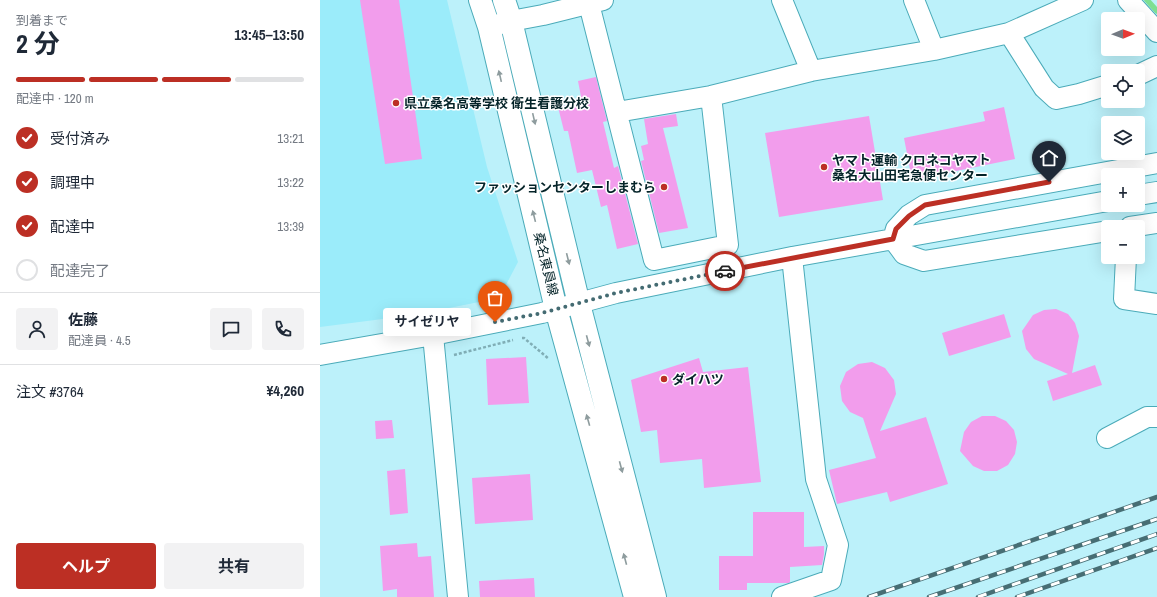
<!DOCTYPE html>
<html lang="ja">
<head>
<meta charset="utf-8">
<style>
  :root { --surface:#fff; --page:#f2f2f3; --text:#1f2937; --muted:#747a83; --line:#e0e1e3; --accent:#bc2f24 }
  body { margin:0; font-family:"Archivo Narrow","Noto Sans JP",sans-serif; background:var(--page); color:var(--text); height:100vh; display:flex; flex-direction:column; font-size:15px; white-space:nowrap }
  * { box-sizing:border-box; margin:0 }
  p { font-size:13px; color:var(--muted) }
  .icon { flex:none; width:22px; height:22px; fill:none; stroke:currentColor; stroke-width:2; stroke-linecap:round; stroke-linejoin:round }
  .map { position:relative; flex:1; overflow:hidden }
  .sheet { display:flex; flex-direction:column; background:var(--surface); width:320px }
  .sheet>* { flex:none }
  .needle { width:26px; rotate:89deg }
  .tools { position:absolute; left:781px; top:12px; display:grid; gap:8px }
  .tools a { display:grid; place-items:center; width:44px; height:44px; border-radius:4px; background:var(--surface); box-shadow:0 4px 16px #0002; font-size:20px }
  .pin { position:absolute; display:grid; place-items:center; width:34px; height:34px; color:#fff; margin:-41px -17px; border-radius:50% 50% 50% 0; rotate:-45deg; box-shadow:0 0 4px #0007 }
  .pin .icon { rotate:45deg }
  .courier { position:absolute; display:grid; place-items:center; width:40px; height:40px; margin:-20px; border:3px solid #bc2f24; border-radius:50%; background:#fff; color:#222; box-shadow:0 1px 5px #0007 }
  .bubble { position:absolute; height:28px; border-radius:4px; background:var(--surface); box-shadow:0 4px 16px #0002; font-size:13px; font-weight:700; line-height:28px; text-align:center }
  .summary em { font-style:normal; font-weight:700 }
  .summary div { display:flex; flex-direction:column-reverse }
  .summary { display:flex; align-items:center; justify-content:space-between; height:68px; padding:0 16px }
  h1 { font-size:26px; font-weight:700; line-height:30px }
  .bar { display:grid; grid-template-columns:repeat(4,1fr); gap:6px 4px; align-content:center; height:48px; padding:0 16px }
  .bar i { height:5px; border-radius:3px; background:var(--line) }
  .bar .on { background:var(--accent) }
  .bar p { grid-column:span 4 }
  .line { display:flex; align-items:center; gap:10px; padding:0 16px; border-top:1px solid var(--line) }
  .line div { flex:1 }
  .round { display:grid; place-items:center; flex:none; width:42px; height:42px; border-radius:4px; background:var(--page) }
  ol { padding:0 16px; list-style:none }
  li { display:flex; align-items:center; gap:12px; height:44px }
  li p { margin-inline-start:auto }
  li .icon { padding:4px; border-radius:50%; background:var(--accent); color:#fff; stroke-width:4 }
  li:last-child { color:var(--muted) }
  li i { width:22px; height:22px; border:2px solid var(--line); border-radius:50% }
  .action { display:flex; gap:8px; margin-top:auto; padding:8px 16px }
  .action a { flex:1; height:46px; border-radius:4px; background:var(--accent); color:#fff; font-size:16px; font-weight:700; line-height:46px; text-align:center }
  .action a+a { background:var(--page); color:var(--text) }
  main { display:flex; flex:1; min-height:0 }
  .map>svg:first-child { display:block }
</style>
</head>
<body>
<main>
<section class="sheet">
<div class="summary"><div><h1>2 分</h1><p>到着まで</p></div><em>13:45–13:50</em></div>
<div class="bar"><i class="on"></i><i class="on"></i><i class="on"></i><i></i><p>配達中 · 120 m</p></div>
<ol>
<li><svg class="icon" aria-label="check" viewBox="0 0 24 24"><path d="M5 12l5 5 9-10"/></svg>受付済み<p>13:21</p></li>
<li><svg class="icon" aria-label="check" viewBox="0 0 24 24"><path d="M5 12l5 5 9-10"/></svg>調理中<p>13:22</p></li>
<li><svg class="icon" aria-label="check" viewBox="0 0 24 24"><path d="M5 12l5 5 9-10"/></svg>配達中<p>13:39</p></li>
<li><i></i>配達完了</li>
</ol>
<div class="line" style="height:72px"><a class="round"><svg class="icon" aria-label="person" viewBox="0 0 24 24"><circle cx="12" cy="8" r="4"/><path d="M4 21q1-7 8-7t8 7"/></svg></a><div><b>佐藤</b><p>配達員 · 4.5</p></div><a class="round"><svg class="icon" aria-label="chat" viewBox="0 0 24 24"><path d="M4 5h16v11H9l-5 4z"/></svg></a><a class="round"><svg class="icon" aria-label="phone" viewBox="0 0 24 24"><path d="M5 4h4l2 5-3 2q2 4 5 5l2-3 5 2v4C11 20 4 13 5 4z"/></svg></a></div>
<div class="line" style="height:52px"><div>注文 #3764</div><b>¥4,260</b></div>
<div class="action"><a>ヘルプ</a><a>共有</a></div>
</section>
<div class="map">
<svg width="837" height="597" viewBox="0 0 837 597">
  <rect width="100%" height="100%" fill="#bcf1fa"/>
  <path fill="#9becfa" d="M0,0H127L167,167L198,262L179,298L94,315L0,327Z"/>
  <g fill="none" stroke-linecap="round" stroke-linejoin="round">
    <path stroke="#7edf92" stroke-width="5.5" d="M827,0L837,11"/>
  </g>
  <path fill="#f29dec" d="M40,0H79L102,159L65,164Z
    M276,77L287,121L283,122L294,168L298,166L318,244L297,249L287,205L281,207L272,170L257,173L248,131H244L238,107L262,102L258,81Z
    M684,107L695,159L592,180L584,138L665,121L663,112Z
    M356,114L358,126L343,128L368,228L339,233L321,161L324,160L321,146L328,144L324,119Z
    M549,116L563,200L459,217L445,133Z
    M736,309L748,314L755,323L759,336L752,373L775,365L782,385L733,401L727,381L748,374L714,359L706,349L702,331L713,315L724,310Z
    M684,314L691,337L629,356L622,333Z
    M206,357L209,403L168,405L166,359Z
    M379,358L383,372L428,367L441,482L384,488L382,459L340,463L337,430L321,432L311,380Z
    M552,362L565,368L574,380L576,394L560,431L606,417L628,484L570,502L567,492L517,504L509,470L556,458L543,418L530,412L522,401L520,386L526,372L538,364Z
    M662,416H675L686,421L694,430L697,442L695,454L688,465L677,471H664L653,466L640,451L644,432L651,422Z
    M72,420L74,438L56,439L55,421Z
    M85,469L88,513L70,515L67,471Z
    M210,474L213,520L155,524L152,478Z
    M433,512H484V547L504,546V554L502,565L470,567V582L469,583H427V590H399V556H433Z
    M97,543L98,557L111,556L114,597H77V589L63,591L60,546Z
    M214,578L215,597H160L159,581Z"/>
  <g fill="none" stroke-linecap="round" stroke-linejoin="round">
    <g stroke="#4babb9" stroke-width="22">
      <path id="minor" d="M268,0L334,260L408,245L391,96
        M462,0L491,71
        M594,0L614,50
        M808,0L837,32
        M169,27L191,21L223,15L283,0
        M689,33L724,88L736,99L759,94L788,85
        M818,75L837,66
        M297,112L391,96L491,71L614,50L689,33L763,0
        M818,195L837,192
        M810,227L837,223
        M788,231L604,261L584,254L573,239L576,229L589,215L605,205L837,163
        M806,257L804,299L837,304
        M113,335L138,597
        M0,355L113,335L222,313L296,293L472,257L788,201
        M787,438L827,417H837
        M462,597L511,580L518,545L496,479L472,257"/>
    </g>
    <g stroke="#4babb9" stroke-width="24">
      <path id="major" d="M160,0L169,27L236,309L315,597
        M184,0L191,21L259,304L335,597"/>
    </g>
    <path stroke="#80aeb6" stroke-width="2.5" stroke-dasharray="3 2" stroke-linecap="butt" d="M202,338H204L229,359
      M134,355L193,340"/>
    <use href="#minor" stroke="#fff" stroke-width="20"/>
    <use href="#major" stroke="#fff" stroke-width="22"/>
    <g stroke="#476e74" stroke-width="4.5">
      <path id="rail" d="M549,597L837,497
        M609,597L837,519
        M658,597L837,534
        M697,597L837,548"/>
    </g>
    <use href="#rail" stroke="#fff" stroke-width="3" stroke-dasharray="9" stroke-linecap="butt"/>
  </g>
  <defs><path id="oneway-solid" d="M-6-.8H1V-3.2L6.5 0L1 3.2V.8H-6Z"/></defs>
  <g fill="#8e9c9e">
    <use href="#oneway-solid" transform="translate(180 76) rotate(-103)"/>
    <use href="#oneway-solid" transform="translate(214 119) rotate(77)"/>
    <use href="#oneway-solid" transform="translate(214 216) rotate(-104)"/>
    <use href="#oneway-solid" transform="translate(248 259) rotate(76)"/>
    <use href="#oneway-solid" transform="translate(268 341) rotate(75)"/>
    <use href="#oneway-solid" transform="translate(268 420) rotate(-106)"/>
    <use href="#oneway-solid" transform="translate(301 467) rotate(75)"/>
    <use href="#oneway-solid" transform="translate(305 559) rotate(-105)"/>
  </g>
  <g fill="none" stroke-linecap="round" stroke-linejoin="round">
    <path stroke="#446b72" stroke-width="4" stroke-dasharray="0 7.2" d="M175,322L222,313L296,293L405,271"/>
    <path stroke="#bc2f24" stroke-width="5" d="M405,271L573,239L576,229L589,216L605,205L729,182"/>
  </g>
  <g fill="#bc2f24" stroke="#fff" stroke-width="1.5">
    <circle cx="76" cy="103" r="4"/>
    <circle cx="504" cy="167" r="4"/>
    <circle cx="344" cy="187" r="4"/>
    <circle cx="344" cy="379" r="4"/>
  </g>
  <g text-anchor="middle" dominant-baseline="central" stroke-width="3" stroke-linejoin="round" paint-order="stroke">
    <g font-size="13" font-weight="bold" fill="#042328" stroke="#fff" text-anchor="start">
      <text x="84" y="103">県立桑名高等学校 衛生看護分校</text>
      <text x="512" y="160">ヤマト運輸 クロネコヤマト<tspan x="512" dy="15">桑名大山田宅急便センター</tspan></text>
      <text x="336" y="187" text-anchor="end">ファッションセンターしまむら</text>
      <text x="352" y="379">ダイハツ</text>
    </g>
    <g font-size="13" fill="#042328" stroke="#fff">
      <text transform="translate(226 264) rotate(76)">桑名東員線</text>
    </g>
  </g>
</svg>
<div class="tools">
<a><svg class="needle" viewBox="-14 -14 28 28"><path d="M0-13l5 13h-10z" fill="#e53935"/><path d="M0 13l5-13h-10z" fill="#747a83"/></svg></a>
<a><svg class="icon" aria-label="locate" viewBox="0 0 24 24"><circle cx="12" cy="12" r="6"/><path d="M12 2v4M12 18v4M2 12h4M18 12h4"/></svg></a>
<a><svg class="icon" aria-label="layers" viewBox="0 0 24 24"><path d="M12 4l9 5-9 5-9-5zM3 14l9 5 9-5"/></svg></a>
<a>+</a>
<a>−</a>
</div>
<div class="pin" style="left:175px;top:322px;background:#ea580c"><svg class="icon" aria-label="bag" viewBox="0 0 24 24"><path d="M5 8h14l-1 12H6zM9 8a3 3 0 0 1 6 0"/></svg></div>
<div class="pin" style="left:729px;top:182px;background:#1f2937"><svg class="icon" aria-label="home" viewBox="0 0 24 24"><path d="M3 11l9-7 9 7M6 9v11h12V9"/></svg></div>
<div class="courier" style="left:405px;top:271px"><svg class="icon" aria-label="car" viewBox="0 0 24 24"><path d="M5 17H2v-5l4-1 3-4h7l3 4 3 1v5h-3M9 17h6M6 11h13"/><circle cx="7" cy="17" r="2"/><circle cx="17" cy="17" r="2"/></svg></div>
<div class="bubble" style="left:63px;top:308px;width:88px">サイゼリヤ</div>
</div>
</main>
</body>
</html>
